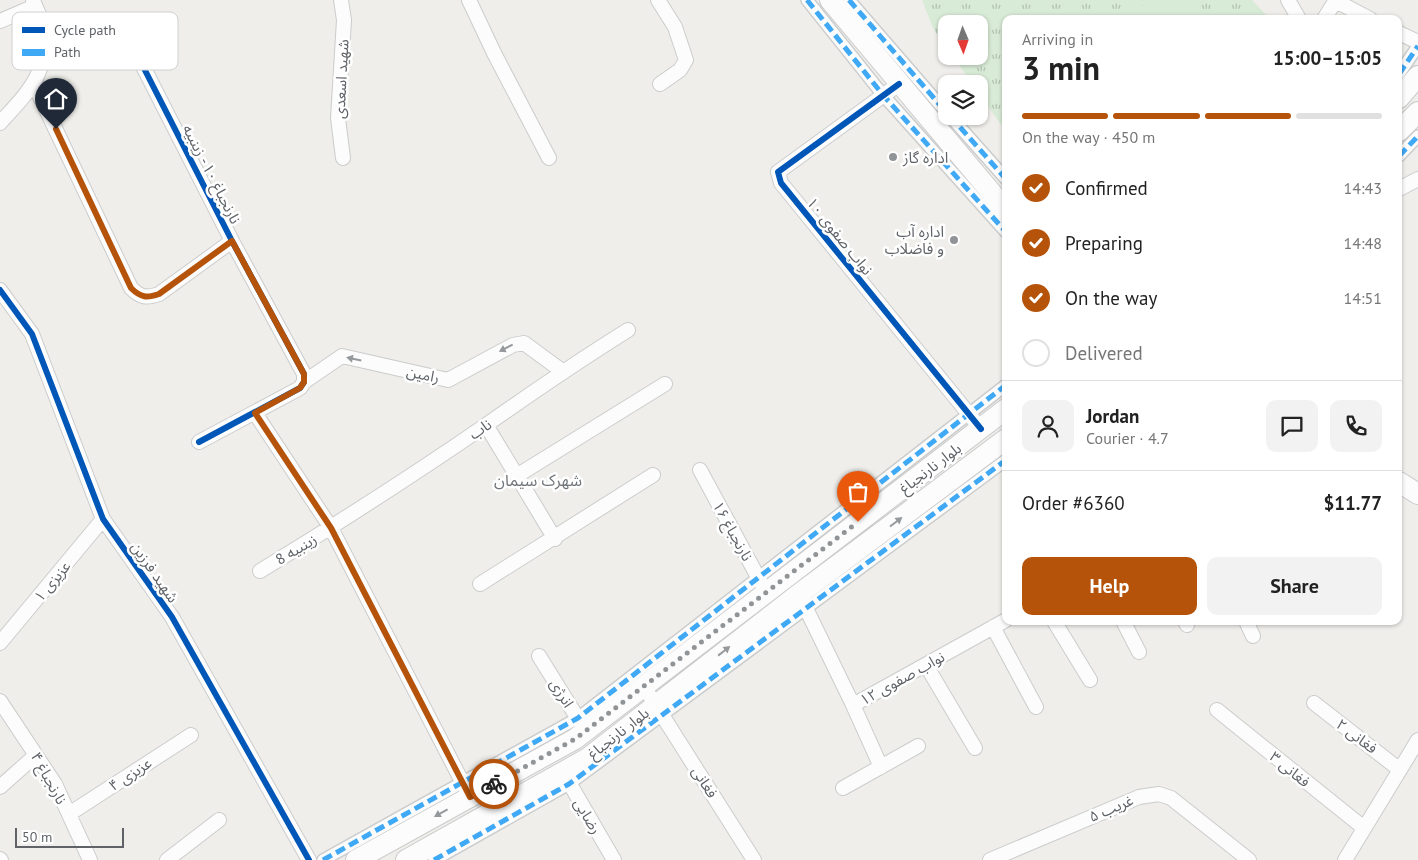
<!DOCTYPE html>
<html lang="en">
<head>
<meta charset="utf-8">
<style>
  :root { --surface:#fff; --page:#f2f2f2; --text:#222; --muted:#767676; --line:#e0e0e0; --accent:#b45309 }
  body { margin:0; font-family:"PT Sans","Noto Sans Arabic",sans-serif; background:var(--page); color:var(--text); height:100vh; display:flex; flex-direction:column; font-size:19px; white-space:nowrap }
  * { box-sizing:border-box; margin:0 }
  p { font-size:16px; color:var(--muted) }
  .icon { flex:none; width:28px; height:28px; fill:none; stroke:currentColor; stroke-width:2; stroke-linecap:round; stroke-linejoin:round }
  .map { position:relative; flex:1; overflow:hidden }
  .panel { position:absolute; left:1002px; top:15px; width:400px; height:610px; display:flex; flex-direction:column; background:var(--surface); border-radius:10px; box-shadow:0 1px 4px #0004 }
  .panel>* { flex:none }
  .needle { width:32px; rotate:178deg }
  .controls { position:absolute; left:938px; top:15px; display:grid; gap:10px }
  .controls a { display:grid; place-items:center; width:50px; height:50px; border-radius:10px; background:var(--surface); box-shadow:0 1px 4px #0004; font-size:25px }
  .scale { position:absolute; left:15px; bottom:12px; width:109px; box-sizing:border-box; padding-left:5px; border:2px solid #5f6368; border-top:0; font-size:14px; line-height:18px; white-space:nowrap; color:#5f6368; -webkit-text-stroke:4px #fff; paint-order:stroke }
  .pin { position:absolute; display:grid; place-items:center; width:42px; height:42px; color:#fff; margin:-51px -21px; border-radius:50% 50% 50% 0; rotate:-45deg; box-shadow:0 0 5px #0007 }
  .pin .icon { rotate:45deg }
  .courier { position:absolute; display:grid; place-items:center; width:50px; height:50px; margin:-25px; border:4px solid #b45309; border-radius:50%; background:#fff; color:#222; box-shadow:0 1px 6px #0007 }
  .summary em { font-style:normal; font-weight:700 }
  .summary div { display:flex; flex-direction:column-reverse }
  .summary { display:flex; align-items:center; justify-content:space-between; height:85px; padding:0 20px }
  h1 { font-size:32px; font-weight:700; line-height:38px }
  .bar { display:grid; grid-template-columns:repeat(4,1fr); gap:8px 5px; align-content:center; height:60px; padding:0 20px }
  .bar i { height:6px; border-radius:4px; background:var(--line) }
  .bar .current { background:var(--accent) }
  .bar p { grid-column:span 4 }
  .line { display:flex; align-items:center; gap:12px; padding:0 20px; border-top:1px solid var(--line) }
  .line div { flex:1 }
  .round { display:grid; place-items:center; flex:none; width:52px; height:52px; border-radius:10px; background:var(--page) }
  ol { padding:0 20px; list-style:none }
  li { display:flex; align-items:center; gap:15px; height:55px }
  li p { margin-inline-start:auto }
  li .icon { padding:5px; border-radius:50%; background:var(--accent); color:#fff; stroke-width:4 }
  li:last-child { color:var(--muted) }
  li i { width:28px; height:28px; border:2px solid var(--line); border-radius:50% }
  .action { display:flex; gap:10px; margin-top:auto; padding:10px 20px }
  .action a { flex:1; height:58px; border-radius:10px; background:var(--accent); color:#fff; font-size:20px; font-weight:700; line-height:58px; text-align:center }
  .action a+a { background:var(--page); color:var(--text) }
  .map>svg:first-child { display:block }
</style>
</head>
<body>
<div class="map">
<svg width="1418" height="860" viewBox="0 0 1418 860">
  <defs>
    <pattern id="grass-tufts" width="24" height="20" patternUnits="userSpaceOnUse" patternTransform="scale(1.25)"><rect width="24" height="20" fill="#d8ebd6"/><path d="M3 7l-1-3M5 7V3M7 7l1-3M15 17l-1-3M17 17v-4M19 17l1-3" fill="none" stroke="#b2c2b1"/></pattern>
  </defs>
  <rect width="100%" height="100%" fill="#efeeea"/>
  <path fill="url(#grass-tufts)" d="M922,0H1252L1270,19H1006V127L1002,126L979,94V84H972L953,56H979V24H946V47L933,28Z"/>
  <path fill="#d8ebd6" d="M1146,0H1188L1216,19H1147L1138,12Z"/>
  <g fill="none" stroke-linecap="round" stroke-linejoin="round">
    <g stroke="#cbcccc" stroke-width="14">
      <path id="pedestrian" d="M807,0L883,95L1006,232
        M849,0L946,112
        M1399,74L1418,46
        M950,116L1006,179
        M1399,156L1418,136
        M323,860L578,718L1006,385
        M434,860L569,784L1006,460"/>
    </g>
    <g stroke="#cbcccc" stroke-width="16">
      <path id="minor" d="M341,0L344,20L338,118L343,158
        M469,0L494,53L549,158
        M658,0L675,27L686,60L680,70L660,84
        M1288,0L1299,19
        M1336,1L1370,19
        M1324,19L1336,0
        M0,21L35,6
        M1399,33L1418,42
        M43,62L92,28L113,26L126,33L232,241L304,374V382L300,388L199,442
        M34,84L131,288C141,298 147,298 159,294L232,241
        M899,84L778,172L781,183L981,429
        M0,123C27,93 49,74 44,29C42,19 36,9 33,0
        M1399,189L1418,179
        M0,290L32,334L103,519L172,617L309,860
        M304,382L342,356L448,380L513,345L524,343L562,371
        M255,413L331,528L470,797
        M486,425L555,539
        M700,470L766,592
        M518,475L665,384
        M260,571C337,524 412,476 486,425C533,392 580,360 628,330
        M480,584L653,475
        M799,594L853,705L1006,620
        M1054,621L1090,680
        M1123,621L1139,652
        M1185,621L1187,625
        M1246,621L1253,636
        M993,627L1036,707
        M0,643L103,519
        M539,656L585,730
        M926,665L975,748
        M643,685L754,860
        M0,701L55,784L90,860
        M1314,703L1400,770
        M853,705L881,767
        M1217,710L1364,828
        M563,772L614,860
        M0,787L36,755
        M843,788L918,746
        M69,814L191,735
        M0,859L1,860
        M167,860L219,820
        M990,860L1139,797L1159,794L1171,798L1249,860
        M1345,860L1418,740"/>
    </g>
    <g stroke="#cacacb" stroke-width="22">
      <path id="secondary" d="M830,0L1006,210
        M1399,98L1418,76
        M1399,131L1418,112
        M1399,482L1418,494
        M356,860L575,739L1006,409
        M406,860L588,758L799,594L1006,439"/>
    </g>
    <use href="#pedestrian" stroke="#fdfcfc" stroke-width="11"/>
    <use href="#minor" stroke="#fdfcfc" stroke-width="14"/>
    <use href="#secondary" stroke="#fdfcfc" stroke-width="20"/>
    <path stroke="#3fa9f5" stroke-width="5" stroke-dasharray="10 5" stroke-linecap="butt" d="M807,0L883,95L1006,232
      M849,0L946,112
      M1399,74L1418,46
      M950,116L1006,179
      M1399,156L1418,136
      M323,860L578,718L1006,385
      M434,860L569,784L1006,460"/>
    <g stroke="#fff" stroke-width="9">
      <path id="cycleway" d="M43,62L92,28L113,26L126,33L232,241L304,374V382L300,388L199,442
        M899,84L778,172L781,183L981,429
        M0,290L32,334L103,519L172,617L309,860"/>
    </g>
    <use href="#cycleway" stroke="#0057b8" stroke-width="6"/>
  </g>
  <defs><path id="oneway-solid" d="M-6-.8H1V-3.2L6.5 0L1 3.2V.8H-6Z" transform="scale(1.25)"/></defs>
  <g fill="#96999c">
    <use href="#oneway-solid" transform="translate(506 348) rotate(153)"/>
    <use href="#oneway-solid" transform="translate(354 359) rotate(-168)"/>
    <use href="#oneway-solid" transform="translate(896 522) rotate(-37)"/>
    <use href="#oneway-solid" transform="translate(724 651) rotate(-38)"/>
    <use href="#oneway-solid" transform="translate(441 813) rotate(151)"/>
  </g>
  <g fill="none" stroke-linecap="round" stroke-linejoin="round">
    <path stroke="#919496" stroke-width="5" stroke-dasharray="0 9" d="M494,784L575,739L858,522"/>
    <path stroke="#b45309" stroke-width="6" d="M56,129L131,288C141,298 147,298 159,294L232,241L304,374V382L300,388L255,413L331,528L470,797L494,784"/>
  </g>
  <g fill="#919496" stroke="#fff" stroke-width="2">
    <circle cx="893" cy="157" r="5"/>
    <circle cx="954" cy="240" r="5"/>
  </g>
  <g text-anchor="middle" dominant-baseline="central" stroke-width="5" stroke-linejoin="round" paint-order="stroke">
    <g font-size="15" fill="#5f6368" stroke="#fff">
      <text transform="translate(341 79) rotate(-87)">شهید اسعدی</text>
      <text transform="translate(212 174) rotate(63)">نارنجباغ ۱۰ - زینبیه</text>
      <text transform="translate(840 236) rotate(51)">نواب صفوی ۱۰</text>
      <text transform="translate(423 374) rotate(12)">رامین</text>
      <text transform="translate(480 429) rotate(-34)">ناب</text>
      <text transform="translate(930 468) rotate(-37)">بلوار نارنجباغ</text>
      <text transform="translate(733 531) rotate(61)">نارنجباغ ۱۶</text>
      <text transform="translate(296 549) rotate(-31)">زینبیه 8</text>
      <text transform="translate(155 572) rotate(55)">شهید فرزین</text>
      <text transform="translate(52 581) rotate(-50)">عزیزی ۱</text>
      <text transform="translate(902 678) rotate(-29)">نواب صفوی ۱۲</text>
      <text transform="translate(562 693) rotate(58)">انرژی</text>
      <text transform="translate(618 733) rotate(-38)">بلوار نارنجباغ</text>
      <text transform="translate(1357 736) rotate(37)">فغانی ۲</text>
      <text transform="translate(1290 769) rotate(39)">فغانی ۳</text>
      <text transform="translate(130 774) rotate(-33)">عزیزی ۴</text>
      <text transform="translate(49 778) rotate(61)">نارنجباغ ۴</text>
      <text transform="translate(705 782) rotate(58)">فغانی</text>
      <text transform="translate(1111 808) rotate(-23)">غریب ۵</text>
      <text transform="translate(588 816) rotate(59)">رضایی</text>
    </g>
    <g font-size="15" fill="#5f6368" stroke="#fff" text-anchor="start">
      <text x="903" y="157">اداره گاز</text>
      <text x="944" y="231" text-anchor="end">اداره آب<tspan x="944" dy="17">و فاضلاب</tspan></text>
    </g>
    <g font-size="16" fill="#70757a" stroke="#fff">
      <text x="538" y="480">شهرک سیمان</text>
    </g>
  </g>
  <rect x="12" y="12" width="166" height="58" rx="8" fill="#fff" stroke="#cfd0d2" stroke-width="1"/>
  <rect x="22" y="27" width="23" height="6" fill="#0057b8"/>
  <rect x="22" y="49" width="23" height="7" fill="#3fa9f5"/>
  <g font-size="14" fill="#5f6368">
    <text x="54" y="35">Cycle path</text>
    <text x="54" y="57">Path</text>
  </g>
</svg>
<div class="controls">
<a><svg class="needle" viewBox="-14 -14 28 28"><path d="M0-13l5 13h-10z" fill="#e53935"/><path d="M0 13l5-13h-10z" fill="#767676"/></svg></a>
<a><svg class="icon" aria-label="layers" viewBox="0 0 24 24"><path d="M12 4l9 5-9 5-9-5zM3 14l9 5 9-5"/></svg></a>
</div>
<div class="scale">50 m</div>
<div class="pin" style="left:858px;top:522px;background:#ea580c"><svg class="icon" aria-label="bag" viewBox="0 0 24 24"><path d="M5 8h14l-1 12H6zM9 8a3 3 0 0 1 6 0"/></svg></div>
<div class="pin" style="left:56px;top:129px;background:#1f2937"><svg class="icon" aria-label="home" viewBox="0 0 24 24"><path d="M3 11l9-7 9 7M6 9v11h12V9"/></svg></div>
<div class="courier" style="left:494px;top:784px"><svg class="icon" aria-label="bike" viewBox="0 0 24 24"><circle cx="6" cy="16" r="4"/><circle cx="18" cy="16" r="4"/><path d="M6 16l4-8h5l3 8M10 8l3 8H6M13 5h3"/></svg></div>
<section class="panel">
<div class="summary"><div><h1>3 min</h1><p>Arriving in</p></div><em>15:00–15:05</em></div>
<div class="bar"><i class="current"></i><i class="current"></i><i class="current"></i><i></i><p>On the way · 450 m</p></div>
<ol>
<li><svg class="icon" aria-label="check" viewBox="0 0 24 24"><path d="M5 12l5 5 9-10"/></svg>Confirmed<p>14:43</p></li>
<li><svg class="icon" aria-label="check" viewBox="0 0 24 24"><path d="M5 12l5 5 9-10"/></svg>Preparing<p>14:48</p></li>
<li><svg class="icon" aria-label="check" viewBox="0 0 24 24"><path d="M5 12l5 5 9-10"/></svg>On the way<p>14:51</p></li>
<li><i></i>Delivered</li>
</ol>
<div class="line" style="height:90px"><a class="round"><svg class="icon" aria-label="person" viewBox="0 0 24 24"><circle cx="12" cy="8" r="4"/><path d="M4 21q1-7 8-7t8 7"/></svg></a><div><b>Jordan</b><p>Courier · 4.7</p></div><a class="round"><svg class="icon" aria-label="chat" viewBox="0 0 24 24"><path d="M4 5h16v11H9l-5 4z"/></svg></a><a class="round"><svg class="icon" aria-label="phone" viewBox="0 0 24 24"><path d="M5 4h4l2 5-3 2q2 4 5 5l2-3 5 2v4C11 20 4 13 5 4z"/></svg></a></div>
<div class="line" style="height:65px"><div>Order #6360</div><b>$11.77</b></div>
<div class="action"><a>Help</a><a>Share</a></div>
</section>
</div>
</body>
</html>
